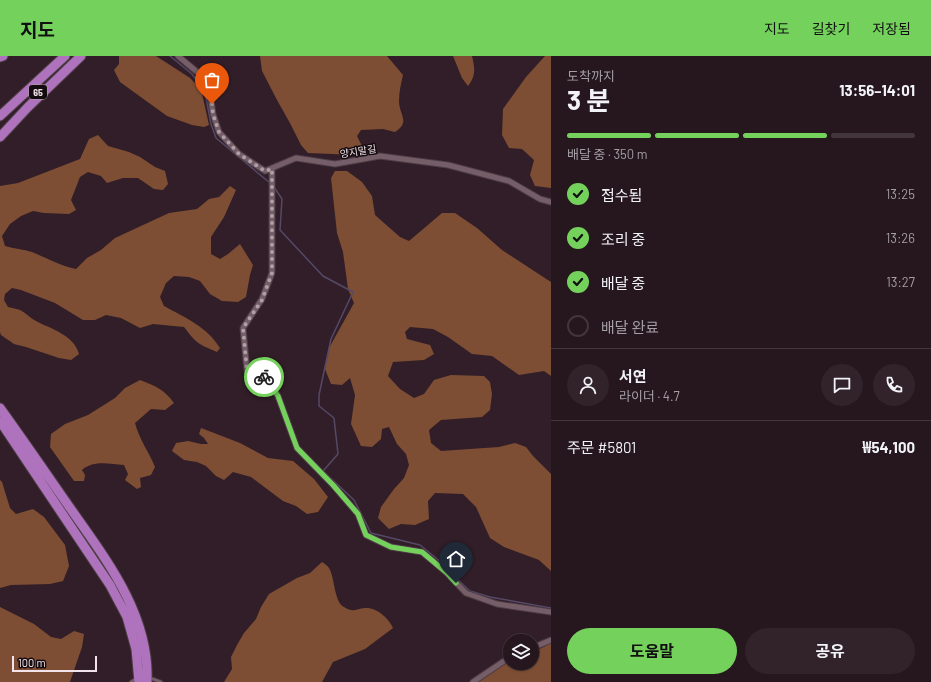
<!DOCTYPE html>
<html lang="ko">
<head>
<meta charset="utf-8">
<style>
  :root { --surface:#26161e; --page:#32232b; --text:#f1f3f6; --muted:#a49fa4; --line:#42353c; --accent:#74d25c }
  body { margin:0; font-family:Barlow,"Noto Sans KR",sans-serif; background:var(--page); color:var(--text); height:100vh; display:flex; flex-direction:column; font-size:15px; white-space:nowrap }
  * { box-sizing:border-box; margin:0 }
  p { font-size:13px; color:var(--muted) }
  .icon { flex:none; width:22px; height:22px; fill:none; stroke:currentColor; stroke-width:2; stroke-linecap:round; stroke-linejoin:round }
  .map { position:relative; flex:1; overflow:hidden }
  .sheet { display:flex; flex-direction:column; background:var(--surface); width:380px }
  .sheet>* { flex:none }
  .fabs { position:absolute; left:503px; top:578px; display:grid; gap:8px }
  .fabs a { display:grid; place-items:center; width:36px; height:36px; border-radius:50%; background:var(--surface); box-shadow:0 1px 3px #0004,0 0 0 1px var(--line); font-size:20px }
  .scale { position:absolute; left:12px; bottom:10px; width:85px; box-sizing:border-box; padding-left:4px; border:2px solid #f2e4ea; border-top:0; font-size:11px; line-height:14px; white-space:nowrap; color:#f2e4ea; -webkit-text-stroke:3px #140b0f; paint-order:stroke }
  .pin { position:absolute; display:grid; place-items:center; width:34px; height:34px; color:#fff; margin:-41px -17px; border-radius:50% 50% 50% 0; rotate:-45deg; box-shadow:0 0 4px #0007 }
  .pin .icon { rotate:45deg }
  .courier { position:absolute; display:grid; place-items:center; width:40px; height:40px; margin:-20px; border:3px solid #74d25c; border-radius:50%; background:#fff; color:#222; box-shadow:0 1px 5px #0007 }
  .overview em { font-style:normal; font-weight:700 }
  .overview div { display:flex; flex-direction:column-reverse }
  .overview { display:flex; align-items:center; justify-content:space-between; height:68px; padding:0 16px }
  h1 { font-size:26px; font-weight:700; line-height:30px }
  .bar { display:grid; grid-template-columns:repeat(4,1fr); gap:6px 4px; align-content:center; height:48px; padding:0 16px }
  .bar i { height:5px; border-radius:3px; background:var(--line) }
  .bar .selected { background:var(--accent) }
  .bar p { grid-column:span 4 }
  .line { display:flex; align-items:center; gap:10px; padding:0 16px; border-top:1px solid var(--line) }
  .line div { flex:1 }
  .round { display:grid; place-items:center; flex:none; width:42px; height:42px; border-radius:21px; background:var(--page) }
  ol { padding:0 16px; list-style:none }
  li { display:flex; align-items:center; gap:12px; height:44px }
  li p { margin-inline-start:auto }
  li .icon { padding:4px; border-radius:50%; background:var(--accent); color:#111; stroke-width:4 }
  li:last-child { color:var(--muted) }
  li i { width:22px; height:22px; border:2px solid var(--line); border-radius:50% }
  .primary-button { display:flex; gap:8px; margin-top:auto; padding:8px 16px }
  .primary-button a { flex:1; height:46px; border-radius:24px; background:var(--accent); color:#111; font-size:16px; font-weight:700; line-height:46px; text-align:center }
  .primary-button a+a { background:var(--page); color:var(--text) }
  header { display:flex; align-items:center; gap:24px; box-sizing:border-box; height:56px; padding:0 20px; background:var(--accent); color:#111 }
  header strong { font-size:19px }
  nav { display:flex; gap:22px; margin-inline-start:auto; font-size:14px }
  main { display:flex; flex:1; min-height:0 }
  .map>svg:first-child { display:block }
</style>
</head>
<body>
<header>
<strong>지도</strong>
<nav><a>지도</a><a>길찾기</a><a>저장됨</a></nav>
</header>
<main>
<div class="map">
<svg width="551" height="626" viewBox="0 0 551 626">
  <rect width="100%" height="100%" fill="#321e28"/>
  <path fill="#7d4e33" d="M119,0H156L190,22L201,33L209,69L204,71L192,69L167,60L120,26L114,14L119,8Z
    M260,0H387L403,19C401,28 399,36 399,45C399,59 411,66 395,76L383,73L361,74L357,80L362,90L357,99L308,97L301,89L291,69L277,44L262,15Z
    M453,0H472C475,12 476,20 468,30L462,22Z
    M545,0H551V132L535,130L530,119L534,104L522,93L509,92L502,79L503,53L526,21Z
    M98,79L108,90L129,96L140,101L155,111L165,115L168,128L163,134L154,133L138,122H123L107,127L101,120L88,116L80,121L71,144L76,154L69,158L44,157L33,155L21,160L10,168L2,180L5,190C14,193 23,193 32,196C47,202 60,210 76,213L87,202L101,194L115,182L169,157L197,153L209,143L219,141L230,130L236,134L224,161L211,181V198L220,203L228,198L240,188L253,209L250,219L246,241L238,246L222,245L210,238L200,225L189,221L174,220L166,227L160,241L164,250C186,262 207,271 220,292L217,296C198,288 196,287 184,271L153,268L140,272L121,262L106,259L95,264H83L55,247L21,234L12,232L5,238L4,244L8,251C12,252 17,253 20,254C26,257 30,262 36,265C51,273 74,279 79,298L71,304L59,302L26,291L14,288L1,279L0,276V130L18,127L80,103L89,83Z
    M335,115H347L362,126L372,140L375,159L400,181L409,185L442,157H455L477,172L502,194L551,226V320L544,315L519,319L492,300L472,298L448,281L433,273L410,271L405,276L407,283L430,289L434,298L424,304L393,306L388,320L400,333L414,342L424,338L434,324L451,319L484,320L490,326L492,338L490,354L482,361L441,364L429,374L431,387L441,395L499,391L515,387L526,391L533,400L551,418V515L539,504L504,491L490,482L476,451L463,438L435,437L428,445L429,463L415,469L401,468L389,473L378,462L381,451L394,433L404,422L409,409L406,398L397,388L389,371L382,373L381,383L372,391L361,390L351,368L355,339L350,322L342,329L331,328L325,313L329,292L354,247L348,233L343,196L337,177L331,122Z
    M140,324C154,329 165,334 174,347L165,354L151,353L135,367C139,383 149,396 155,411L151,419L140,422L141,431L137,433L125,424L128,418L124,409C109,408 94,404 82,414L85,419L84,425H74L50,391L51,378L65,368L88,359L115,342L125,332Z
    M201,372L240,387L268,402L293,405L314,423L328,441L318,456L307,458L296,450L283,445L251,421L233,416L224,424L216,420L206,410L197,406L184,404L172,395L176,387L188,385L201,388H208L204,382L199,378Z
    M0,424L2,426L10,452L16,458L33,453L44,461L65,489L69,510L63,525L50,528L11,529L0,532Z
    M322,506C325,508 328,510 329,512C335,522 334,546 344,551C353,557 356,553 365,552C376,551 389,562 393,572L365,593L333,606L322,626H224L232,613L231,601L237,589L244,577L256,563L261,551L269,538L297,522L310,517Z
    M0,551L34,568L51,581L61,583L74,575L84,578L82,591L70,626H0Z
    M551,587V626H469L510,604V607H532V597Z"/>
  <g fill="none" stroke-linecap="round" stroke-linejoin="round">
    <path stroke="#554967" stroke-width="1.5" d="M170,0L192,18L205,36L211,68L216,82L270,127
      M274,131L282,143L280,174L323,220L353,236L331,283L319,339V350L334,362L338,398L323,415L354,444L371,477L420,489L447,511L456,522L470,535L490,541L551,552"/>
    <g stroke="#4d3d45" stroke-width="4.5">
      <path id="lane" d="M153,623L161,626
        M131,626L134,624"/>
    </g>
    <g stroke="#4d3d45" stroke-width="7">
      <path id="street" d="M178,0L202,20L210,37L213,58L219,76L239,98L265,115L296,102L335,108L380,100L448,109L509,125L540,143L551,146
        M272,113V217L262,243L243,272L247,315L267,323L278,340L297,392L333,429L358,458L366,479L391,491L422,496L447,517L466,537L497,548L551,556
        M532,592L551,584
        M473,626L510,601"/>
    </g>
    <g stroke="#4d3d45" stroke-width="11">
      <path id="highway" d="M0,1L3,0
        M0,60L65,0
        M0,81L28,51L81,0
        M0,352C23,384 45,416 68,449C105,502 150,558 147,626
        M0,365L110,529L127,561L136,593L139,626"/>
    </g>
    <use href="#lane" stroke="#765e69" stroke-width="2.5"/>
    <use href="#street" stroke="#765e69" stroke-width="5"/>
    <use href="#highway" stroke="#ae73bc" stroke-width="9"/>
  </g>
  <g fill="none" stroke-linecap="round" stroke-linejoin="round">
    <path stroke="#af9fa6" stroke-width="4" stroke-dasharray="0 7.2" d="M212,48L213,58L219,76L239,98L265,115L272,113V217L262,244L243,272L247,315L264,321"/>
    <path stroke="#74d25c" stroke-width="5" d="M264,321L267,323L278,340L297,392L333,429L358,458L366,479L391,491L422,496L447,517L456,527"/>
  </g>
  <g text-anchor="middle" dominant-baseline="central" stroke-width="3" stroke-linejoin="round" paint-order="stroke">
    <rect fill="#140b0f" stroke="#afa3a8" stroke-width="1" x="29" y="29" width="18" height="14" rx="3"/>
    <g font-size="9" font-weight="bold" fill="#f2e4ea">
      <text x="38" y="36">65</text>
    </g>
    <g font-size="10" fill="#f2e4ea" stroke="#140b0f">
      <text transform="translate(358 95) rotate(-9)">양지말길</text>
    </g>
  </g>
</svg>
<div class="fabs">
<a><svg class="icon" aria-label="layers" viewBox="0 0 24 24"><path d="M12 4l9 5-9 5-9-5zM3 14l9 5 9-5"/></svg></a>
</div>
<div class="scale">100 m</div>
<div class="pin" style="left:212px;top:48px;background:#ea580c"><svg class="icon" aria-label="bag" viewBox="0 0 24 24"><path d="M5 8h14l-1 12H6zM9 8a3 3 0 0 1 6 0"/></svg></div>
<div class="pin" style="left:456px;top:527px;background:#1f2937"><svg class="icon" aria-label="home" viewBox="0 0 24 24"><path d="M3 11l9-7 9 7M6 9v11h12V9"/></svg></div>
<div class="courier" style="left:264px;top:321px"><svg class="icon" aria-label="bike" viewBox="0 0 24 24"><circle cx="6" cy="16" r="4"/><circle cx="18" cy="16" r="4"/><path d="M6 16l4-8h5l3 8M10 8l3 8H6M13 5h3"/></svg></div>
</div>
<section class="sheet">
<div class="overview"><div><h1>3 분</h1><p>도착까지</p></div><em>13:56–14:01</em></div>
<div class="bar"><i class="selected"></i><i class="selected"></i><i class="selected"></i><i></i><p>배달 중 · 350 m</p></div>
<ol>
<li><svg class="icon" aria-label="check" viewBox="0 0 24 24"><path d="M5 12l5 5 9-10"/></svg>접수됨<p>13:25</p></li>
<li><svg class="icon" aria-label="check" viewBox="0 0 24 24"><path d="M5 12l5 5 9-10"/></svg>조리 중<p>13:26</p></li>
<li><svg class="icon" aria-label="check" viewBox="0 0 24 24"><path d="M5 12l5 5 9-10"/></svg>배달 중<p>13:27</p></li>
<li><i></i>배달 완료</li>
</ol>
<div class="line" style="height:72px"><a class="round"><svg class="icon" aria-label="person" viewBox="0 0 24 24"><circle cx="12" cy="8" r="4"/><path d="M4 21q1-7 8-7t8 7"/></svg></a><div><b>서연</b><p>라이더 · 4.7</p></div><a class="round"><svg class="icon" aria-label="chat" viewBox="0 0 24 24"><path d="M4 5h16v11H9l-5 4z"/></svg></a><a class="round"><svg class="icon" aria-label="phone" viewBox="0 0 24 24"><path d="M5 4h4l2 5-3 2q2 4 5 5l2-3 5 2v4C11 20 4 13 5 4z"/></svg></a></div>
<div class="line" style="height:52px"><div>주문 #5801</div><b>₩54,100</b></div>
<div class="primary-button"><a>도움말</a><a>공유</a></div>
</section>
</main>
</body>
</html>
